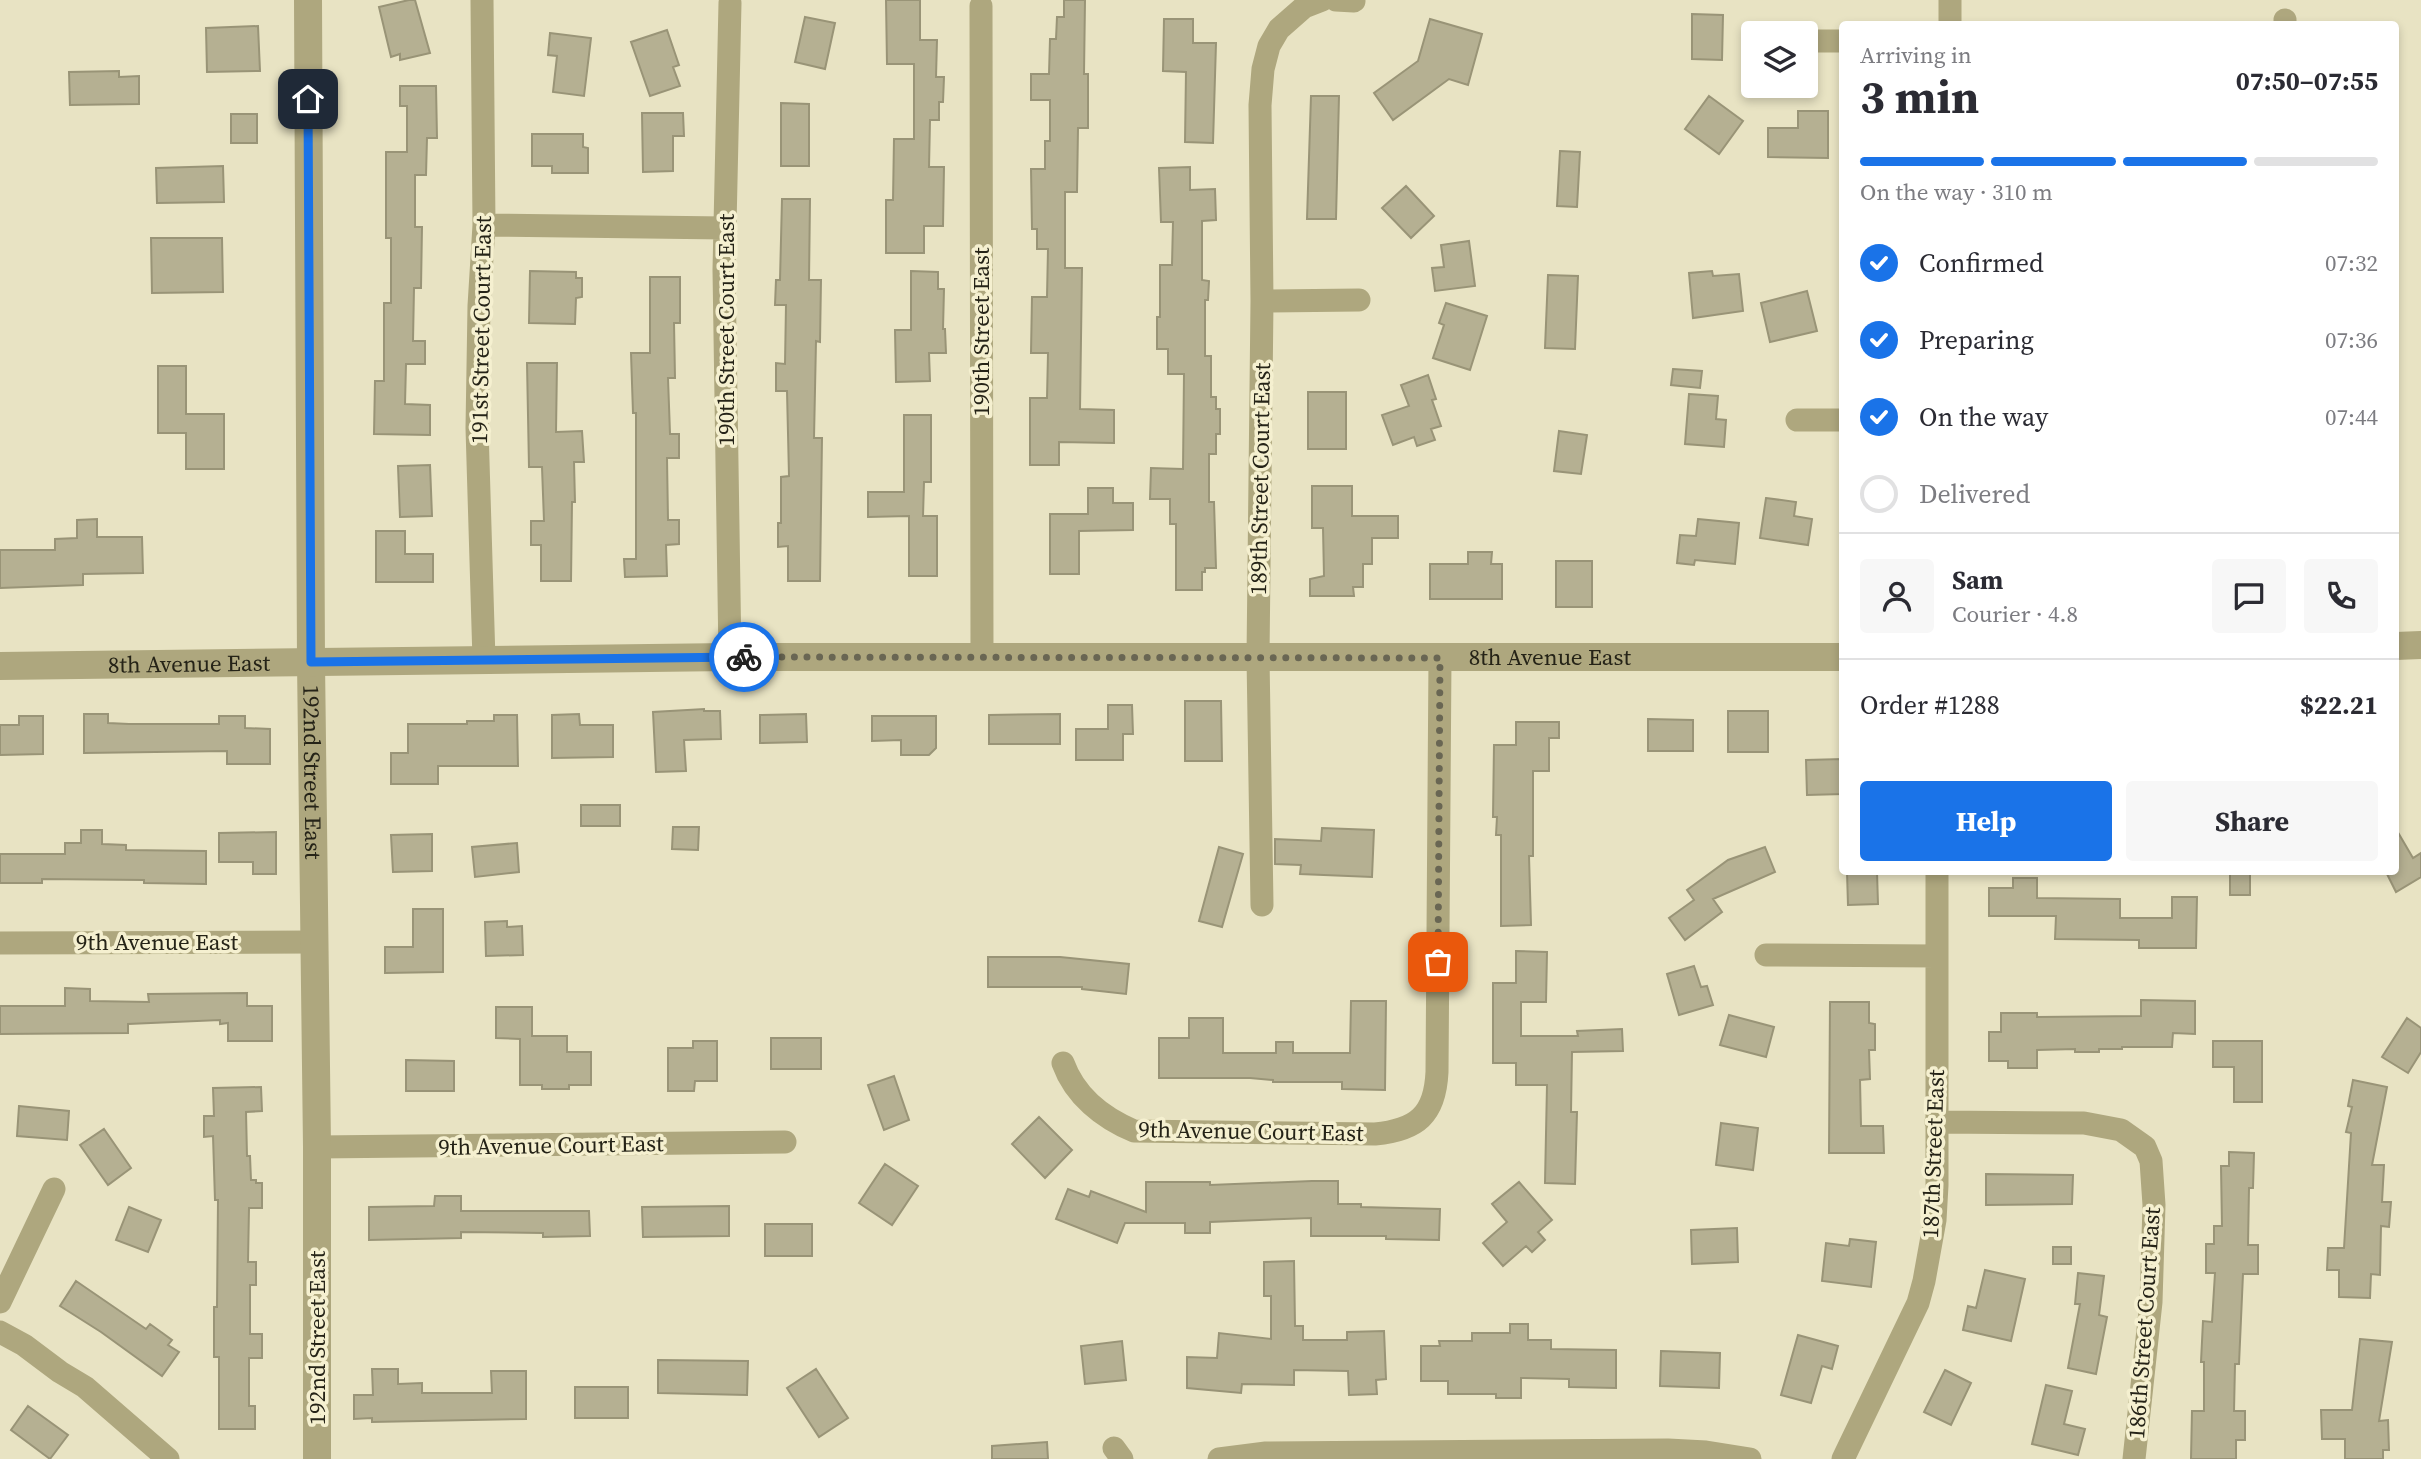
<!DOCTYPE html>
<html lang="en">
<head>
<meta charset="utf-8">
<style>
  :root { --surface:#fff; --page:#f7f7f7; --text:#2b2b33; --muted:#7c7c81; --line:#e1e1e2; --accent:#1a73e8 }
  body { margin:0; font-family:"Source Serif 4",serif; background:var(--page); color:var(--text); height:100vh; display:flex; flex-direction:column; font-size:26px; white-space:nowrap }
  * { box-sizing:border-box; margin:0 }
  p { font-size:23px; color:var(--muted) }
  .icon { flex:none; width:38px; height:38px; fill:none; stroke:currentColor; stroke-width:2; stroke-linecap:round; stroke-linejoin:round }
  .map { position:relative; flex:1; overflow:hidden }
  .panel { position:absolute; left:1839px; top:21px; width:560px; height:854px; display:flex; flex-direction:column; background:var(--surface); border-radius:7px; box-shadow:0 4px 10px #0003 }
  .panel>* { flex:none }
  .tools { position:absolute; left:1741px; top:21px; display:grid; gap:14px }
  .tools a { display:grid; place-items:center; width:77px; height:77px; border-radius:7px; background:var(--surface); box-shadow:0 4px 10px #0003; font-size:35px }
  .pin { position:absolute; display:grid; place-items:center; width:60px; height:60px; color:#fff; margin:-30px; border-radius:14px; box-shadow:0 4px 10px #0006 }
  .courier { position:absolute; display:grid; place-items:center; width:70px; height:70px; margin:-35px; border:5px solid #1a73e8; border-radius:50%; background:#fff; color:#222; box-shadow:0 2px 9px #0007 }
  .head em { font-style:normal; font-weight:700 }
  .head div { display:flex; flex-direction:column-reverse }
  .head { display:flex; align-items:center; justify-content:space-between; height:119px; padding:0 21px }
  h1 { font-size:46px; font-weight:700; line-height:52px }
  .bar { display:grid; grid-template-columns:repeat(4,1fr); gap:10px 7px; align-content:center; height:84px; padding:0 21px }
  .bar i { height:9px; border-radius:5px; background:var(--line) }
  .bar .on { background:var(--accent) }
  .bar p { grid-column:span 4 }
  .line { display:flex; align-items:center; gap:18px; padding:0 21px; border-top:2px solid var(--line) }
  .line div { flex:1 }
  .round { display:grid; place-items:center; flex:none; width:74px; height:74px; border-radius:7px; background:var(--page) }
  ol { padding:0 21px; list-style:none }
  li { display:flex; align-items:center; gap:21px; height:77px }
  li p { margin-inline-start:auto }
  li .icon { padding:7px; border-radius:50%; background:var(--accent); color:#fff; stroke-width:4 }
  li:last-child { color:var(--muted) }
  li i { width:38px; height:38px; border:4px solid var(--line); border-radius:50% }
  .cta { display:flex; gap:14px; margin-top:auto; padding:14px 21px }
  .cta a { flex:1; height:80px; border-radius:7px; background:var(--accent); color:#fff; font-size:28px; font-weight:700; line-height:80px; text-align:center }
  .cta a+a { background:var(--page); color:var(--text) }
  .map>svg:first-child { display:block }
</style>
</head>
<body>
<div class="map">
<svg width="2421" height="1459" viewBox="0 0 2421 1459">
  <rect width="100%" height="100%" fill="#e8e3c3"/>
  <path fill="#b5b092" stroke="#999477" stroke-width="2" d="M409,0H415L430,53L400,60V54L391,57L379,7Z
    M886,0H920V40H937L936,77H944L943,102H939V120H930L929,167H944L943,226H924V253H886V200H893L894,139H914V64H887Z
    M1064,0H1085L1084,74H1088V128H1078L1077,192H1065V268H1082L1080,409L1114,410V443L1059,442V465H1030V398H1047L1048,353H1031L1032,297H1047L1048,249H1037V229H1032L1031,169H1045V141H1050V100H1031V74H1049L1050,39H1056L1057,17H1064Z
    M1692,14L1723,15L1722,60L1692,59Z
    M805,17L835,23L825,69L795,62Z
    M1164,19H1193V43H1216L1213,143L1185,142L1186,72L1163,71Z
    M1430,19L1482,34L1468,85L1449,79L1393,120L1374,93L1418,61Z
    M258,26L260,71L207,72L206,28Z
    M667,30L679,65L673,67L680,86L650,96L631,42Z
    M550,33L591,38L584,96L553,92L557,56L548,55Z
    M119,71V77L139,76V104L70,105L69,72Z
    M400,86H436L437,138H427L426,175H415V227H422L421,288H414L413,341H425V364H406L405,404L430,405V435L374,434L375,381H384V303H391V238H386V152H407V106H400Z
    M1311,96H1339L1336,219H1307Z
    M1709,96L1743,121L1719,154L1685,129Z
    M781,103L809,104V166H781Z
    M1798,111H1828V158L1768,157V128H1798Z
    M642,113H683L684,136H673V171L643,172Z
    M231,114H257V143H231Z
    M532,134H583V147L588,148V173H552V166H532Z
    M1560,151L1580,152L1577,207L1557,206Z
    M223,166L224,202L157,203L156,168Z
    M1190,167V190L1215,189L1216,220L1202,221V280L1209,281L1208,300H1205V356H1211V397H1216V409H1220V434H1216V454H1209V502H1214L1216,568H1205V572H1202V590H1176V524H1170V499H1150L1151,468L1183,469L1184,374H1168V349H1157V317H1160V265H1172L1173,222H1161L1159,168Z
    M1406,186L1434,216L1411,238L1382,208Z
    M782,199H810L809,280H821L820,342L816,341L814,438H822L820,581H788V546L778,547V523H781V477L789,476L787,391H776V363L785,364L786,305H775L776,280H780Z
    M151,238H222L223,292L152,293Z
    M1469,241L1475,286L1435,291L1432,268L1444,267L1441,245Z
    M530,271L576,272V278H582V297L576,298L575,324L529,323Z
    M911,271L938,272V289H944L943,329H945L946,353H929L930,381L896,382L895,330H911Z
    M1712,271L1713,276L1739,274L1743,311L1693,318L1689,273Z
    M1548,275L1578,276L1575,349L1545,348Z
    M650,277H680V323H674L675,378H668L670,434H679V458H667L668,520H679V544L666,545L667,576L625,577L624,559H636V413H633L631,353H650Z
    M1807,291L1817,331L1770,342L1761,303Z
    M1446,303L1487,316L1470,370L1433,358L1444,325L1439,323Z
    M527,363H557L556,432L582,431L584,462H574L575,502H572L571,581H541V545H531V521H544L542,467H529Z
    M158,366H186V414H224V469H186V433H158Z
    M1673,369L1702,371L1700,388L1671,385Z
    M1428,375L1436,399L1432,400L1441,426L1431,429L1435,440L1417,446L1414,437L1393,445L1382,415L1409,406L1401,385Z
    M1308,392H1346V449H1308Z
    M1689,394L1718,396L1716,419L1726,420L1724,447L1685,444Z
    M904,415H931V482H924L923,516H937V576H909V516L868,517V492H904Z
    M1559,431L1587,435L1581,474L1554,471Z
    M430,465L432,516L400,517L398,466Z
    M1312,486H1352V516H1398V538H1372V564H1363V587H1353L1354,596H1310V579L1324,576L1323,528H1312Z
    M1088,488H1113V503H1133V530L1079,531V574H1050V514H1088Z
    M1766,498L1796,502L1794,516L1812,519L1808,545L1760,538Z
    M97,519V537H142L143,573L83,574V585L0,588V550H55V539L77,538V520Z
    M1698,519L1739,523L1735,564L1695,560L1694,565L1677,563L1680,535L1696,536Z
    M376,531H405V554H433V582H376Z
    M1468,552H1492L1491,564H1502V599H1430V564H1468Z
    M1556,561H1592V607H1556Z
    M1185,701H1221L1222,761H1185Z
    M1108,705H1132L1133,734H1123V760H1076V729H1108Z
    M704,709V711H720L721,739L684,740L686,771L656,772L653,712Z
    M1728,711H1768V752H1728Z
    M84,714H108V723L129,724H219V716H245V728L270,729V764H227V751L84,753Z
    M579,714L580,725H613V757L552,758V715Z
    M806,714L807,742L760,743V715Z
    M1060,714V744H989V715Z
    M494,715H517L518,766H438V784H391V753H408V724H467V721H494Z
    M19,716H43V754L0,755V725H19Z
    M872,716H936V748L929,755H901V740L872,741Z
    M1648,719L1693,720V751H1648Z
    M1516,722H1559V738H1549V771H1533V856H1529L1531,925L1501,926V835H1496L1497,817H1493L1494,745H1516Z
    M1843,759V794L1807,795L1806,760Z
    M581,805H620V826H581Z
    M673,827H699L698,850L672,849Z
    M1322,828L1374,830L1372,877L1300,874L1301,865L1275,864V839L1321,841Z
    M2396,829L2413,858L2421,853V877L2396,892L2386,872H2396Z
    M81,830H102V844L126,845V850L206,851V884L144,883V880L42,879V883H0V854H65V843H81Z
    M276,832V874H253V862H219V833Z
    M432,834V871L393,872L391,835Z
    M517,843L519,872L475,877L472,847Z
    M1219,847L1243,854L1222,927L1199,921Z
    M1765,847L1775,872L1713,899L1722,912L1685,940L1669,918L1694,900L1687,890L1728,860Z
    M1847,872H1877L1878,904L1848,905Z
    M2230,872H2250V895H2230Z
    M2013,878H2037V898L2120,899V918H2172V897H2197L2196,948H2139V940L2055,939L2056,916H1989V888H2013Z
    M413,909H443V972L385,973V947H413Z
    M507,921V927L522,926L523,955L486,956L485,922Z
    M1516,951L1547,952L1546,1002H1521V1036H1578L1577,1031L1622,1029L1623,1051L1572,1052L1571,1112H1577L1575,1184L1545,1183L1547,1085H1516V1063H1493V983H1516Z
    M988,957H1060L1129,964L1126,994L1082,989V987H988Z
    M1694,966L1701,987L1707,986L1713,1005L1679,1015L1667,974Z
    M65,988L90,989V1001L149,1002L148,994L247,993V1006H272V1041H228V1023L220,1024V1020L128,1024V1033L0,1034V1006H65Z
    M2141,1000L2195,1001V1034L2173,1033L2172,1047H2122V1049H2099V1052H2075V1049L2037,1050V1068H2008V1061H1989V1032H2001V1013H2037V1017L2141,1016Z
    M1351,1001H1386L1385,1090L1342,1089V1082H1273V1080L1250,1078H1159V1038H1189V1018H1223V1053H1276V1042H1293V1053H1350Z
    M1830,1002H1869V1023L1875,1024V1050H1869L1870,1079L1860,1080L1861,1126H1883L1884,1153H1829Z
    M496,1007H532V1036H567V1052H591V1085H569V1089H542V1085H520V1039L496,1038Z
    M1729,1015L1774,1027L1766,1057L1720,1045Z
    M2407,1018L2421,1028V1052L2408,1073L2382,1057Z
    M771,1038H821V1069H771Z
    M693,1041H717V1081H695L694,1091H668V1048H693Z
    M2213,1041H2262V1102H2234V1067H2213Z
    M406,1060L454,1061V1091H406Z
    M894,1076L909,1120L884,1130L868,1085Z
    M2353,1080L2387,1087L2372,1165H2384L2382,1202H2391L2389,1227L2381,1226L2380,1275L2371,1274L2370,1298L2339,1297V1270H2327L2328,1248H2344L2351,1133L2346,1132L2352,1107L2348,1106Z
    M261,1087L262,1111L246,1112L247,1156H250L251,1180H256V1183H262V1208H249L248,1262H256V1285H250V1334H262V1358H249V1406H255V1429H219V1357H214V1307H217L218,1200H215L213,1136L204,1137V1116H214L213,1088Z
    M19,1106L69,1111L67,1140L17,1136Z
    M1039,1117L1072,1150L1045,1178L1012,1144Z
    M1721,1123L1758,1128L1753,1170L1716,1165Z
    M104,1129L131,1168L108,1185L80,1145Z
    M2229,1152L2254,1153L2253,1188H2249L2248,1245H2258V1274H2243L2239,1364H2235L2234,1411H2245V1440H2236V1459H2191L2192,1411H2204V1362H2201L2203,1321L2212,1322L2215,1273H2206V1244H2214V1226H2222L2221,1166H2229Z
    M885,1164L918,1186L892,1225L859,1203Z
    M1986,1174L2073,1175L2072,1204L1986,1205Z
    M1312,1181H1338V1204H1361V1207L1440,1209L1439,1240L1386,1239V1236H1311V1218L1210,1222V1233H1185V1223H1125L1117,1243L1056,1219L1068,1189L1089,1197L1091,1191L1146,1212V1182H1210V1185Z
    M1519,1182L1552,1220L1538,1232L1545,1240L1532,1252L1526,1246L1503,1266L1483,1243L1507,1222L1492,1204Z
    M435,1196H461V1211H589L590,1236L543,1237V1233L461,1232V1238L369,1240V1207L434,1206Z
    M729,1206V1236L643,1237L642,1207Z
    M129,1207L161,1220L148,1252L116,1240Z
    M765,1224H812V1256H765Z
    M1737,1228L1738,1262L1692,1264L1691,1230Z
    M1850,1239L1876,1242L1871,1287L1822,1281L1826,1243L1849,1246Z
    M2053,1247H2071V1264H2053Z
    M1294,1261L1295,1326H1303V1340H1347V1332L1384,1331L1386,1379L1376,1380L1377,1394L1349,1395L1348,1371L1294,1370V1385L1242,1384L1241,1393L1187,1388V1357L1217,1358L1219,1333L1271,1339V1296H1264V1262Z
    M1985,1270L2025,1279L2011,1341L1963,1330L1968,1306L1976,1308Z
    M2078,1273L2104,1276L2099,1315L2107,1317L2096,1374L2068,1368L2080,1304H2075Z
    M76,1281L146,1329L150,1324L172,1340L168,1345L179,1352L162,1376L101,1332L60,1306Z
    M1510,1324H1528V1340H1551V1349L1616,1350V1388L1569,1387V1379L1521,1378V1398H1496V1394H1448V1381H1421V1346H1440L1439,1341H1472V1333H1510Z
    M1798,1335L1838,1346L1832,1369L1822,1366L1811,1403L1781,1395Z
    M2360,1339L2392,1342L2379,1421L2388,1420L2389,1450H2383V1459H2345V1439H2322L2321,1410H2352Z
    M1122,1341L1126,1380L1085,1384L1081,1346Z
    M1661,1351L1720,1353L1719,1388L1660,1386Z
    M658,1360L748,1361L747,1395L658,1393Z
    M372,1369H398V1384L422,1383V1393H492L491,1371H526V1419L372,1422V1418L354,1419V1395H373Z
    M816,1369L848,1418L819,1437L787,1388Z
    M1945,1370L1971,1383L1951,1425L1924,1412Z
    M2046,1385L2072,1391L2064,1424L2085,1429L2078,1455L2032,1444Z
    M575,1387H628V1418H575Z
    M28,1406L68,1435L50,1459L11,1430Z
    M1047,1442L1048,1459H992V1446Z"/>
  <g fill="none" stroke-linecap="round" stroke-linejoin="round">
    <path stroke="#aea77e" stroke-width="23" d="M482,0L484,225L479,306L477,428L484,660
      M1336,0L1354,1
      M730,3L724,270L730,657
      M981,6L982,657
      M1950,24V0
      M2285,24V20
      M1806,41H1843
      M484,225L725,228
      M1262,301L1359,300
      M1797,420H1843
      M1262,905L1258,657L1262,301L1260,105L1263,69L1269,46L1279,29L1304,7L1322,0
      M0,943L314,942
      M1766,955L1937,956
      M1063,1063C1075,1096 1103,1118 1134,1131L1375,1134C1417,1130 1435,1115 1437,1072L1440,658
      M1936,1122L2084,1123L2121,1130L2145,1147L2151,1161L2154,1205L2151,1302L2134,1459
      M317,1147L785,1142
      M0,1302L54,1189
      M0,1332L24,1345L60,1372L85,1387L168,1459
      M1114,1448L1122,1459
      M1219,1459L1266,1453L1668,1450L1706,1452L1750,1459
      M1843,1459L1918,1303L1924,1281L1935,1220L1937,1185V872"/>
    <g stroke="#aea77e" stroke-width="28">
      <path id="s1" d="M308,0L311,662L317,1147V1459"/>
      <path d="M2396,646L2421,645"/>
      <path id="s2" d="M0,666L730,657H1843"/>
    </g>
  </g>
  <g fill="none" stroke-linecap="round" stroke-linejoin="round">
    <path stroke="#696653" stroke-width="7" stroke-dasharray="0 12.6" d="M744,657L1440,658L1438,962"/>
    <path stroke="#1a73e8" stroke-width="9" d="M308,99L311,662L744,657"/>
  </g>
  <g text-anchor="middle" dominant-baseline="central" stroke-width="7" stroke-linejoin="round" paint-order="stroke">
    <g font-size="23" fill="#252317" stroke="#f5f0d0">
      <text transform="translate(481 330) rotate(-89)">191st Street Court East</text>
      <text transform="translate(726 330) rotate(-90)">190th Street Court East</text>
      <text transform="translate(981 332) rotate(-90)">190th Street East</text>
      <text transform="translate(1260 479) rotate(-89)">189th Street Court East</text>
      <text stroke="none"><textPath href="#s2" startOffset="1550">8th Avenue East</textPath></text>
      <text stroke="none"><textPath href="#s2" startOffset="189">8th Avenue East</textPath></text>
      <text stroke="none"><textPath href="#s1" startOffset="772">192nd Street East</textPath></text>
      <text x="157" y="942">9th Avenue East</text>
      <text transform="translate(1251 1131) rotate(1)">9th Avenue Court East</text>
      <text transform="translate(551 1145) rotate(-1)">9th Avenue Court East</text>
      <text transform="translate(1933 1154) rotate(-88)">187th Street East</text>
      <text transform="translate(2144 1323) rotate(-86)">186th Street Court East</text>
      <text transform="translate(317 1338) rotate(-90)">192nd Street East</text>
    </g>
  </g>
</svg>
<div class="tools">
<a><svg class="icon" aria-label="layers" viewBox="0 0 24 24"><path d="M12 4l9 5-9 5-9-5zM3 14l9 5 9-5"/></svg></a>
</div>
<div class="pin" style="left:1438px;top:962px;background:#ea580c"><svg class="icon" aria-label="bag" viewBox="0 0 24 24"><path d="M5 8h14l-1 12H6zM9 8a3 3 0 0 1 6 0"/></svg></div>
<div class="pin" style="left:308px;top:99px;background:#1f2937"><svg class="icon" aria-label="home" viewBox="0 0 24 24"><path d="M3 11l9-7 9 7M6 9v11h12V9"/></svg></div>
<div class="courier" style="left:744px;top:657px"><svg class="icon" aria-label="bike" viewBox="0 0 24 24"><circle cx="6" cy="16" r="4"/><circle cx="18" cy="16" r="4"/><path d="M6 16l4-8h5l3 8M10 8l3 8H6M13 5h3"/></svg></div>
<section class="panel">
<div class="head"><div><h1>3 min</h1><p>Arriving in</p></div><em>07:50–07:55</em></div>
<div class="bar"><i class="on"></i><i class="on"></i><i class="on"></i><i></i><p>On the way · 310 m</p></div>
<ol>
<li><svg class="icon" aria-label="check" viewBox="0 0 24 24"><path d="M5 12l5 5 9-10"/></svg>Confirmed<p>07:32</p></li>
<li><svg class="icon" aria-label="check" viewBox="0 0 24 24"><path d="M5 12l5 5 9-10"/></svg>Preparing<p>07:36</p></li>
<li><svg class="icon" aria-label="check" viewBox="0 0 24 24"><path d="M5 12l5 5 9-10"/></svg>On the way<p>07:44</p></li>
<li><i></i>Delivered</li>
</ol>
<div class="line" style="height:126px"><a class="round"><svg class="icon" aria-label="person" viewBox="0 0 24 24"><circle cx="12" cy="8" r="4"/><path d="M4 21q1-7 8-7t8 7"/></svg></a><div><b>Sam</b><p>Courier · 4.8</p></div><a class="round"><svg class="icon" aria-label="chat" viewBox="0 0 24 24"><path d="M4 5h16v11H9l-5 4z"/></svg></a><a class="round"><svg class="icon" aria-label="phone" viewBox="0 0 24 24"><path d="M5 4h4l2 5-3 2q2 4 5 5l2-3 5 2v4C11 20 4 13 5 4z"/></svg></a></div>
<div class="line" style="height:91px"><div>Order #1288</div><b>$22.21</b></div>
<div class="cta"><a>Help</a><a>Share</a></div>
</section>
</div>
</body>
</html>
